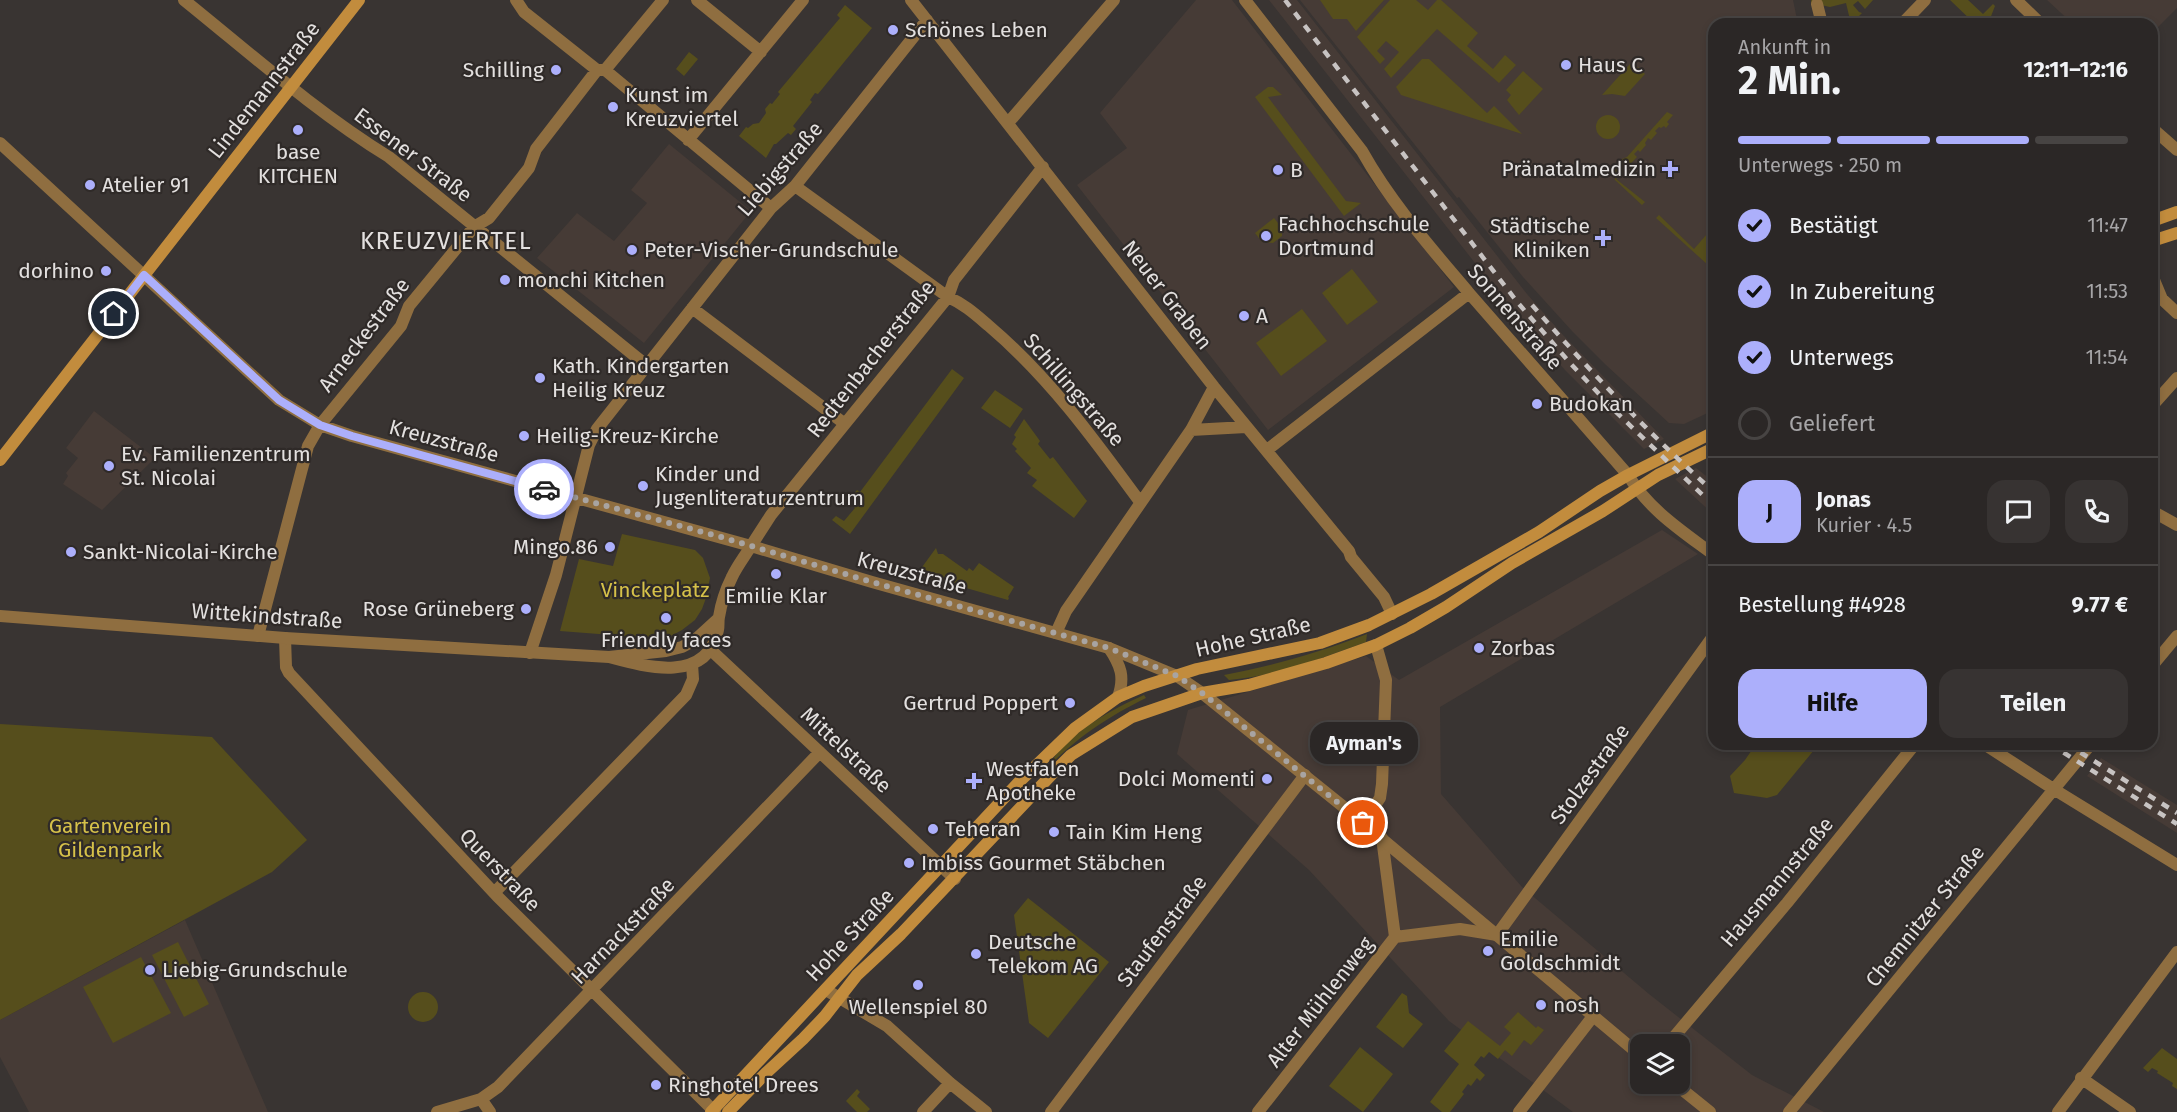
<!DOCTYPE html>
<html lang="de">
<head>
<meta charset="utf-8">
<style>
  :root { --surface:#2b2726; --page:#373332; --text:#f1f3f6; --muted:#a6a5a7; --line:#474443; --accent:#acaffb }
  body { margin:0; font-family:"Fira Sans",sans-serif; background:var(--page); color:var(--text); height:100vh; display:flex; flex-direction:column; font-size:22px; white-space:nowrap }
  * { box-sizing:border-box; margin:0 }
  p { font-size:20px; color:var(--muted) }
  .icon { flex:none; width:33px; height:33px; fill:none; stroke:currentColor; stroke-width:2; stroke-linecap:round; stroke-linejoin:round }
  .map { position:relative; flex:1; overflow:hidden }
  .drawer { position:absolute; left:1708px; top:18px; width:450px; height:732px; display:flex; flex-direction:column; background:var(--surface); border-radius:18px; box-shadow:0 3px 9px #0003,0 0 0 2px var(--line) }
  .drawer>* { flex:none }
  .controls { position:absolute; left:1630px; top:1034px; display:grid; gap:12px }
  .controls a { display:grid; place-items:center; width:60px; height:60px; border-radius:12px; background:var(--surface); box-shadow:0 3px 9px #0003,0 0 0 2px var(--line); font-size:30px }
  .pin { position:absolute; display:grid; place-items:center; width:51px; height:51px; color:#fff; margin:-26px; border:3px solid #fff; border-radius:50%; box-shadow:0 2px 6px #0007 }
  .courier { position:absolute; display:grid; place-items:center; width:60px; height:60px; margin:-30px; border:4px solid #acaffb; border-radius:50%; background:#fff; color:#222; box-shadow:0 2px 8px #0007 }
  .bubble { position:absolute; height:42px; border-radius:18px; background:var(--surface); box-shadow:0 3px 9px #0003,0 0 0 2px var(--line); font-size:20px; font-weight:700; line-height:42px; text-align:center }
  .head em { font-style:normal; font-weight:700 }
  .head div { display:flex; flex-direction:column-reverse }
  .head { display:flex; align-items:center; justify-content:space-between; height:102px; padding:0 30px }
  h1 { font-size:39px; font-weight:700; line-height:45px }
  .bar { display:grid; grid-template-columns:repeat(4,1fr); gap:9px 6px; align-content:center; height:72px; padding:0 30px }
  .bar i { height:8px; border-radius:4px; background:var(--line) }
  .bar .selected { background:var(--accent) }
  .bar p { grid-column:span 4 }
  .line { display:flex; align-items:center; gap:15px; padding:0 30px; border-top:2px solid var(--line) }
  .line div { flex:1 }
  .round { display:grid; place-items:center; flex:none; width:63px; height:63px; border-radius:18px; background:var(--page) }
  ol { padding:0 30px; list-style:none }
  li { display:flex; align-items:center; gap:18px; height:66px }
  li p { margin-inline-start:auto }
  li .icon { padding:6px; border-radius:50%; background:var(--accent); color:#111; stroke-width:4 }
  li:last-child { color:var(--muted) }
  li i { width:33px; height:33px; border:3px solid var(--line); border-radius:50% }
  .cta { display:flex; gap:12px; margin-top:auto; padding:12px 30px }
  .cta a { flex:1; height:69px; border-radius:18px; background:var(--accent); color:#111; font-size:24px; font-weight:700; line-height:69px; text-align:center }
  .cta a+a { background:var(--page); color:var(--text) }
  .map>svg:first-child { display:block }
</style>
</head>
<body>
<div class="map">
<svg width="2177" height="1112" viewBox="0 0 2177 1112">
  <rect width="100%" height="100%" fill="#393432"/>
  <path fill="#463b36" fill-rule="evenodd" d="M1196,0H1232L1454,287L1268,430L1077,185L1127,148L1100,113Z
    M1269,0H1297L1527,294L1563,335L1664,439L1644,449L1565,370L1511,309Z
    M1300,0H1793L1798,24H1714V410L1684,424L1669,423L1606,365L1572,331L1523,277L1459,197L1457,198Z
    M2047,0H2177V8L2153,32L2152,24H2073Z
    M669,144L751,211L644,343L537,258L577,213L614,241L647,203L631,190Z
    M94,411L155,458L102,510L63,484L68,476L66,473L78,458L66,448Z
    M1696,468L1714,482V515L1675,479Z
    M1662,530L1698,554L1440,707L1441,794L1522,887L1649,994L1752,1075L1824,1112H1573L1449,1021L1309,870L1177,754L1188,710L1366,656L1399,680ZM1641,1044H1680V1083H1641Z
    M2101,758L2177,805V833L2087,776Z
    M185,920L268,1112H29L0,1057V1020Z"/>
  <path fill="#564e1c" d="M1320,0H1384L1356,31L1347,19H1333Z
    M1390,0H1416L1428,10L1437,0H1441L1478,33L1467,46L1493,69L1505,55L1516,65L1499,83L1437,29L1391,78L1384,69L1399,52L1386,41L1377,51L1385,59L1380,64L1357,37Z
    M1811,0H1873L1865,9L1858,1L1853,5L1859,12L1862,13L1859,16L1861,18L1855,24H1851L1846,3L1830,7L1811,3Z
    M1950,0H1968L1983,14L1993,4L1995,6L1988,24H1975Z
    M845,5L872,28L818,94L815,93L810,100L812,102L793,126L796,129L791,135L788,133L776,144H774L766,158L739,136L746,127L748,128L753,124L759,123L766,113L765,109L770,103L772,104L780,94L778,92L840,18L837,15Z
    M689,52L698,59L684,76L676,69Z
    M1422,59H1429L1487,113L1494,106L1522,134L1401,95L1396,87Z
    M1630,64L1635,70L1638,67L1645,74L1625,96L1612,94L1602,95Z
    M1523,71L1543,89L1519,115L1507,100L1511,95L1506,90Z
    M1268,87H1273L1282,95L1268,97L1346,201L1361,203L1344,216L1255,97Z
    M1667,112L1673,115L1667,122L1669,124L1666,128L1664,126L1661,128L1659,127L1655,131L1657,133L1651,140L1648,138L1645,143L1646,145L1640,152L1638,150L1634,154L1637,157L1616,179L1645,202L1642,205L1615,180C1614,170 1616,160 1627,157Z
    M1596 127a12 12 0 1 1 24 0a12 12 0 1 1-24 0Z
    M1659,215L1694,249L1714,226V246L1706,255L1712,260L1708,265L1656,218Z
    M1274,218L1282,228V236L1273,243L1262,242L1255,233Z
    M1352,269L1378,302L1347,325L1322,293Z
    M1302,309L1327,341L1281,376L1256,343Z
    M952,369L964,378L850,534L832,520L836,516L844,521L855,508L850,504L854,498L852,496L857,490L860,492Z
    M995,390L1023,409L1010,428L981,408Z
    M1024,419L1040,441L1038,444L1050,459L1053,457L1087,501L1074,518L1032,486L1037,480L1027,473L1031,468L1015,451L1017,449L1012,444L1016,437L1014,435Z
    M622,534L695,550L703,558L710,578L706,598L702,609L695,620L682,630L667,638H651L560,631L579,559L613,566Z
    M936,548L938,554H943L967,571L969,568L973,571L979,563L1014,587L1008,597L1009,598L1008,600L917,574Z
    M1367,634L1366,642C1322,658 1276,676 1229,680L1224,675C1276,665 1318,653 1367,634Z
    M1144,695L1146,698C1110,716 1085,732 1055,760L1053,759C1073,730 1113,709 1144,695Z
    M0,724L212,737L307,840L272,872L0,1020Z
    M1756,744H1819L1777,795L1767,798L1734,793L1730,776L1745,760Z
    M1028,898L1109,962L1048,1038L1029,1023L1014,915Z
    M178,942L209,1004L184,1017L152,955Z
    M141,957L171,1013L113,1043L83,987Z
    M408 1007a15 15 0 1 1 30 0a15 15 0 1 1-30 0Z
    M1402,993L1407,996L1409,1013L1423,1024L1403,1048L1376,1027Z
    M1518,1012L1536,1028L1538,1026L1544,1030L1531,1045L1524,1040L1512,1056L1505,1050L1498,1059L1489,1052L1484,1058L1481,1056L1474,1065L1485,1075L1480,1081L1477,1078L1471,1086L1468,1084L1462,1092L1464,1094L1450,1112H1442L1430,1102L1459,1064L1444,1051L1468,1021L1500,1046L1511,1033L1504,1027Z
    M1360,1047L1393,1074L1363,1112L1329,1086Z
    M2162,1048L2177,1059V1089L2172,1086L2173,1083L2157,1073L2158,1071L2152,1068L2148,1072L2143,1068Z
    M857,1089L860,1092L857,1096L870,1109L867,1112H857L846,1101Z"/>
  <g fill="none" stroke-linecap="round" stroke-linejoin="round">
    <path stroke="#8f6e40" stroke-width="12" d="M184,0C251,54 316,112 389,157L646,365
      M516,0L524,12L597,70H605L771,208
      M697,0L761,52
      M911,0L1214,387L1349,551L1351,557L1384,597L1392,614
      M1245,0L1362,151C1391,203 1431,248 1469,293C1522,353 1575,414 1628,475C1649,510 1682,531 1714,555
      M1817,4L1822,24
      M1902,24L1925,0
      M605,70L663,0
      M1008,123L1114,0
      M688,140L803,0
      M0,143L279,400L320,425L352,436L751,546L771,515L948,297L954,280L1043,167
      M795,186L948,297C964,304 976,315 989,326C1049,377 1094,439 1140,502
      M2152,275L2162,299L2177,313
      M692,308L845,424
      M2152,406L2177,378
      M1191,430L1246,427
      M1267,450L1469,293
      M2152,511L2177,525
      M1056,633L1066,611L1191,430L1214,387
      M258,636L308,446L320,425L401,326L409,306L474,227L489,218L529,168L536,149L597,70
      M285,638L286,667L289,673L497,896L715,1112
      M1109,648C1121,666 1125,677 1118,697
      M711,650L955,879
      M530,653L556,575L589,445L597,429L771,208L795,186L927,20
      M2152,666L2177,636
      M1984,744L2055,790L2177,865
      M1363,823L1380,798L1382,784L1386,680L1376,645
      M494,893L686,695L693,679L692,664
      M1395,937L1460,929L1497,935L1714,635
      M826,990L887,1026L950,1083L986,1112
      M1668,1044L1787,903L1915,744
      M2081,1078L2130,1112
      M481,1099L490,1112
      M437,1112L481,1099L498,1087L820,752
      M923,1112L950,1083
      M1051,1112L1305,775
      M1258,1112L1395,937L1382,838
      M1519,1112L1594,1015
      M1789,1112L2091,744
      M2058,1112L2177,952"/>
    <path stroke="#8f6e40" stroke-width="12" d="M2016,0L2041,24
      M2152,128L2177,150
      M0,616L285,638L609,657L666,651L682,647L695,640L718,619
      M609,657C646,667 707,684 718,630C719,626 718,621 719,617C721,604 726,589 732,577C737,566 745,556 751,546L872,582L1109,648L1177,676L1202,693L1345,808L1641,1056
      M1674,1083L1710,1112"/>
    <path stroke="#c28c3d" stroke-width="12" d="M2152,221L2177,212
      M2152,241L2177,233
      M0,460L359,0
      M711,1112L1018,783L1075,728L1118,697L1144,686L1197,669L1320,643L1369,625L1431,594L1539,532L1600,491L1628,475L1714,432
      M728,1112L766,1073L803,1039L825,1016L857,975L901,934L1056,770L1071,755L1132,717L1202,693L1249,685L1326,663L1376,645L1410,628L1446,607L1512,563L1603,511L1658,475L1714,448"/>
    <path stroke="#c7c3c2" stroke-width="4.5" stroke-dasharray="8 8" stroke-linecap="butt" d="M1285,0L1518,303L1571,364L1615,411L1714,506
      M1532,305C1590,371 1649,434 1714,492
      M2050,744L2177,824
      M2067,744L2177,813"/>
  </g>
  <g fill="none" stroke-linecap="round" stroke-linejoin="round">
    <path stroke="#a8a4a2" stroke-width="6" stroke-dasharray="0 10.8" d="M544,489L721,537L872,582L1109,648L1177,676L1202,693L1363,823"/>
    <path stroke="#acaffb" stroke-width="8" d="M114,314L144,275L279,400L320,425L352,436L544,489"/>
  </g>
  <g fill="#acaffb" stroke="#2f2a28" stroke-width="2">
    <circle cx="893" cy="30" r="6"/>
    <circle cx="1566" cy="65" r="6"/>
    <circle cx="556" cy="70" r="6"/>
    <circle cx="613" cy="107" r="6"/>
    <circle cx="298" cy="130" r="6"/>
    <path d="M1667 160h6v6h6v6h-6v6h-6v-6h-6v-6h6z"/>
    <circle cx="1278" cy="170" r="6"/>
    <circle cx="90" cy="185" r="6"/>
    <circle cx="1266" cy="236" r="6"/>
    <path d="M1600 229h6v6h6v6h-6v6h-6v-6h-6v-6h6z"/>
    <circle cx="632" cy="250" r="6"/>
    <circle cx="106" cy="271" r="6"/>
    <circle cx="505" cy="280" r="6"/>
    <circle cx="1244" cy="316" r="6"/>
    <circle cx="540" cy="378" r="6"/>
    <circle cx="1537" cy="404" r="6"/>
    <circle cx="524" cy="436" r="6"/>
    <circle cx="109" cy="466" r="6"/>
    <circle cx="643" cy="486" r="6"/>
    <circle cx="610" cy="547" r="6"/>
    <circle cx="71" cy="552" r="6"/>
    <circle cx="776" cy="574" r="6"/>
    <circle cx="526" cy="609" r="6"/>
    <circle cx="666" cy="618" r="6"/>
    <circle cx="1479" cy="648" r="6"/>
    <circle cx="1070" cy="703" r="6"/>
    <circle cx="1267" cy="779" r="6"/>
    <path d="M971 772h6v6h6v6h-6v6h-6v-6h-6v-6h6z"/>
    <circle cx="933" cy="829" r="6"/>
    <circle cx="1054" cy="832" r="6"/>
    <circle cx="909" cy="863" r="6"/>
    <circle cx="1488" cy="951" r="6"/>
    <circle cx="976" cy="954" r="6"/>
    <circle cx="150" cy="970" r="6"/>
    <circle cx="918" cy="985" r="6"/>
    <circle cx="1541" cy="1005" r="6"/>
    <circle cx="656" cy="1085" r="6"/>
  </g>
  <g text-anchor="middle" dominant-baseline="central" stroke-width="4.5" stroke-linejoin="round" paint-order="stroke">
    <g font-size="21" fill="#e3e0df" stroke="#2f2a28" text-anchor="start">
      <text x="905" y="30">Schönes Leben</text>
      <text x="1578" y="65">Haus C</text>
      <text x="544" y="70" text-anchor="end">Schilling</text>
      <text x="625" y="95">Kunst im<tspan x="625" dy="24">Kreuzviertel</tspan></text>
      <text x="298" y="152" text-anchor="middle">base<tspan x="298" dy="24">KITCHEN</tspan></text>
      <text x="1656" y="169" text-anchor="end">Pränatalmedizin</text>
      <text x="1290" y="170">B</text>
      <text x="102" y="185">Atelier 91</text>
      <text x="1278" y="224">Fachhochschule<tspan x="1278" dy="24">Dortmund</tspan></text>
      <text x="1590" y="226" text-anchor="end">Städtische<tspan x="1590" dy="24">Kliniken</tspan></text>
      <text x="644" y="250">Peter-Vischer-Grundschule</text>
      <text x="94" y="271" text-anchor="end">dorhino</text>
      <text x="517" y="280">monchi Kitchen</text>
      <text x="1256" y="316">A</text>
      <text x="552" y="366">Kath. Kindergarten<tspan x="552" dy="24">Heilig Kreuz</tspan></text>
      <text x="1549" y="404">Budokan</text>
      <text x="536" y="436">Heilig-Kreuz-Kirche</text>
      <text x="121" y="454">Ev. Familienzentrum<tspan x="121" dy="24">St. Nicolai</tspan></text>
      <text x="655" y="474">Kinder und<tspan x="655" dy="24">Jugenliteraturzentrum</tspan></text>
      <text x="598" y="547" text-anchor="end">Mingo.86</text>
      <text x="83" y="552">Sankt-Nicolai-Kirche</text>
      <text x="776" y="596" text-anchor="middle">Emilie Klar</text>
      <text x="514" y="609" text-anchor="end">Rose Grüneberg</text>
      <text x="666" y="640" text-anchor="middle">Friendly faces</text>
      <text x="1491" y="648">Zorbas</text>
      <text x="1058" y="703" text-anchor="end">Gertrud Poppert</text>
      <text x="986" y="769">Westfalen<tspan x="986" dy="24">Apotheke</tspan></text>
      <text x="1255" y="779" text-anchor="end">Dolci Momenti</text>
      <text x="945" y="829">Teheran</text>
      <text x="1066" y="832">Tain Kim Heng</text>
      <text x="921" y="863">Imbiss Gourmet Stäbchen</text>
      <text x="1500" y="939">Emilie<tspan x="1500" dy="24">Goldschmidt</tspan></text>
      <text x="988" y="942">Deutsche<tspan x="988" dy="24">Telekom AG</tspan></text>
      <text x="162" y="970">Liebig-Grundschule</text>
      <text x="1553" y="1005">nosh</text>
      <text x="918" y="1007" text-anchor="middle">Wellenspiel 80</text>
      <text x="668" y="1085">Ringhotel Drees</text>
    </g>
    <g font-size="21" fill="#e3e0df" stroke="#2f2a28">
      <text transform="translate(264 90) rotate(-52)">Lindemannstraße</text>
      <text transform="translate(413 155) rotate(37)">Essener Straße</text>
      <text transform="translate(780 169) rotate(-49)">Liebigstraße</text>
      <text transform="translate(1167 295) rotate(52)">Neuer Graben</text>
      <text transform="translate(1515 317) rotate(49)">Sonnenstraße</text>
      <text transform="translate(364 335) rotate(-53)">Arneckestraße</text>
      <text transform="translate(871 359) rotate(-52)">Redtenbacherstraße</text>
      <text transform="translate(1074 390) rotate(49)">Schillingstraße</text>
      <text transform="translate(444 441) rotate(15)">Kreuzstraße</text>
      <text transform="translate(912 573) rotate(15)">Kreuzstraße</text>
      <text transform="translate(267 616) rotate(4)">Wittekindstraße</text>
      <text transform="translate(1253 637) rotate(-13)">Hohe Straße</text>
      <text transform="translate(846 750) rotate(43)">Mittelstraße</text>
      <text transform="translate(1590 774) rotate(-54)">Stolzestraße</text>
      <text transform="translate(500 870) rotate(46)">Querstraße</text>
      <text transform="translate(1777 882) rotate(-50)">Hausmannstraße</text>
      <text transform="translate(1925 916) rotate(-51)">Chemnitzer Straße</text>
      <text transform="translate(623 931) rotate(-46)">Harnackstraße</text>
      <text transform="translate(1162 931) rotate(-53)">Staufenstraße</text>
      <text transform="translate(850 935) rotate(-47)">Hohe Straße</text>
      <text transform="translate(1320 1002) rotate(-52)">Alter Mühlenweg</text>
    </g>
    <g font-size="21" fill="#d6c149" stroke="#2f2a28">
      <text x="655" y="590">Vinckeplatz</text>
      <text x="110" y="826">Gartenverein<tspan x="110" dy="24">Gildenpark</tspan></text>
    </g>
    <g font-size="24" letter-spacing="1.5" fill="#e3e0df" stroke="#2f2a28">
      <text x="446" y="241">KREUZVIERTEL</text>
    </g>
  </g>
</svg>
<div class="controls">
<a><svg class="icon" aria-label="layers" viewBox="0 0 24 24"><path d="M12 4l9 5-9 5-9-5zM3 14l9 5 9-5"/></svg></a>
</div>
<div class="pin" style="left:1363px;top:823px;background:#ea580c"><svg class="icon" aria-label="bag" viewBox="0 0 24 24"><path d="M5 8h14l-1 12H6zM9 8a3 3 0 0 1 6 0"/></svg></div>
<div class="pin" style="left:114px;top:314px;background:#1f2937"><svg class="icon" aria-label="home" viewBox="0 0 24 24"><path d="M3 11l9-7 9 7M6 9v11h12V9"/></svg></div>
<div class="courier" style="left:544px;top:489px"><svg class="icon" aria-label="car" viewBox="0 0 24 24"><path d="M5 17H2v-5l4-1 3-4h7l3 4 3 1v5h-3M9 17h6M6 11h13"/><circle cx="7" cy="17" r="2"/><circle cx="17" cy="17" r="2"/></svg></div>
<div class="bubble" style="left:1310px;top:722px;width:108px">Ayman's</div>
<section class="drawer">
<div class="head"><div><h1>2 Min.</h1><p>Ankunft in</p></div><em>12:11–12:16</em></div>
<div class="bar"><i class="selected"></i><i class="selected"></i><i class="selected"></i><i></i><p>Unterwegs · 250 m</p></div>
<ol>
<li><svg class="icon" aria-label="check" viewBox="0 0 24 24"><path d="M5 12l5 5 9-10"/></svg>Bestätigt<p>11:47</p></li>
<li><svg class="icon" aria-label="check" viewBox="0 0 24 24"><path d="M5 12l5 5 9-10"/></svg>In Zubereitung<p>11:53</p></li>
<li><svg class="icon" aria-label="check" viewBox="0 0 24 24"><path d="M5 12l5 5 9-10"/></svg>Unterwegs<p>11:54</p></li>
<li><i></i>Geliefert</li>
</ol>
<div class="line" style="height:108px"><b class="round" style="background:var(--accent);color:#111">J</b><div><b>Jonas</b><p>Kurier · 4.5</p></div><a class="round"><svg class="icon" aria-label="chat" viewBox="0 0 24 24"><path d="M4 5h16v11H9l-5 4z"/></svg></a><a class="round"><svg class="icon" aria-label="phone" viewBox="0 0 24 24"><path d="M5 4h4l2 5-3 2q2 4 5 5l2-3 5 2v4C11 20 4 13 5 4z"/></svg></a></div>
<div class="line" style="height:78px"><div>Bestellung #4928</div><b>9.77 €</b></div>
<div class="cta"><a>Hilfe</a><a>Teilen</a></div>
</section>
</div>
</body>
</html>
